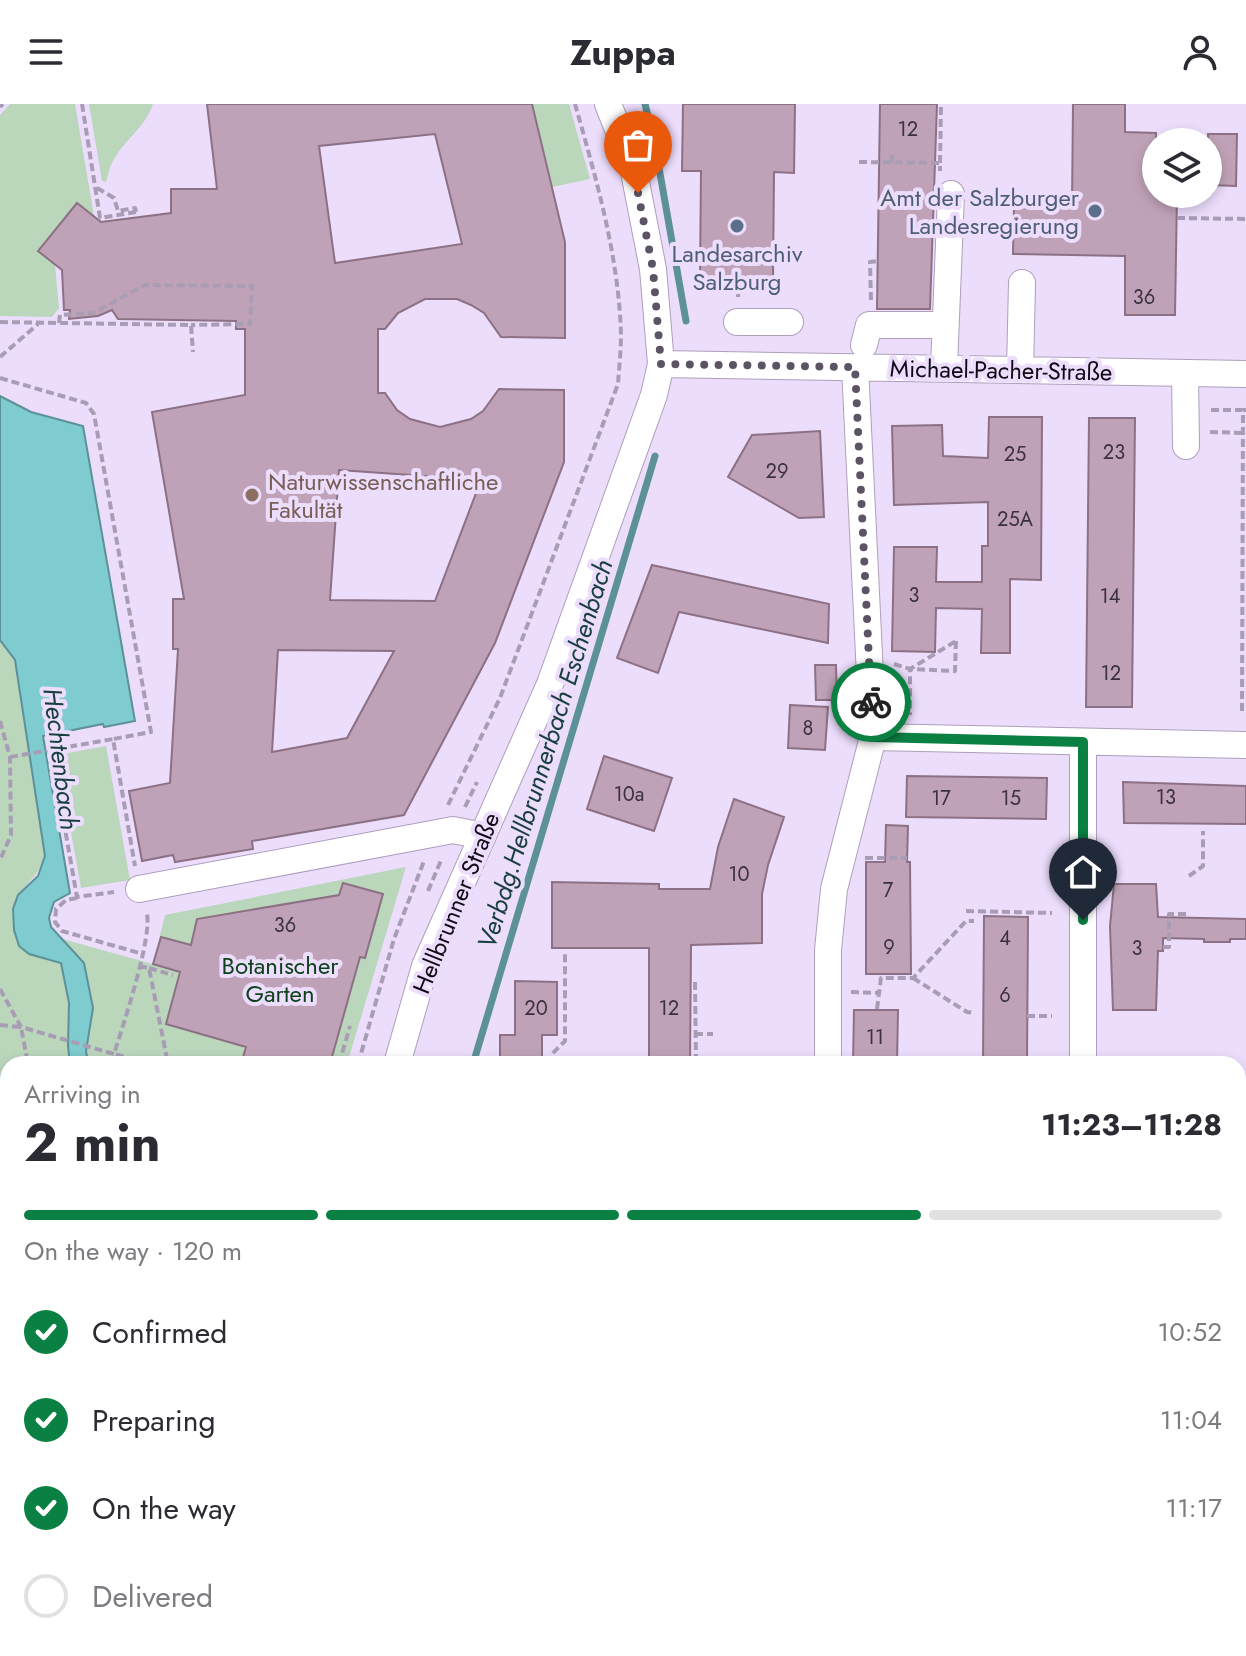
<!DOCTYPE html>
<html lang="en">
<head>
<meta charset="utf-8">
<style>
  :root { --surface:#fff; --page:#f7f7f7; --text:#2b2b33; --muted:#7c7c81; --line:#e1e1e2; --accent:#0b8043 }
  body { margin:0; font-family:Jost,sans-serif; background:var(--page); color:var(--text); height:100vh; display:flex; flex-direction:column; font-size:30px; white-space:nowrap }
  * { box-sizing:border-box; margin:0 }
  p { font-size:26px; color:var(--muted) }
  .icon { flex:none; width:44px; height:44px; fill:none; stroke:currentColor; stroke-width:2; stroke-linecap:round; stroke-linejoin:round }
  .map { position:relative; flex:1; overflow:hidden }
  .panel { position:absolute; left:0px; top:952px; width:1246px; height:600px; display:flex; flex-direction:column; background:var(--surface); border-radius:24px 24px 0 0; box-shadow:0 4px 12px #0003 }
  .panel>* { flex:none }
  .fabs { position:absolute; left:1142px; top:24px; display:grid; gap:16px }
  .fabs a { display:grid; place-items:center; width:80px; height:80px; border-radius:50%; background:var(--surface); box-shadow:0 4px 12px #0003; font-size:40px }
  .pin { position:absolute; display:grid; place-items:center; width:68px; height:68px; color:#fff; margin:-82px -34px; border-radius:50% 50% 50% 0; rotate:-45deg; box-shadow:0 0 8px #0007 }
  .pin .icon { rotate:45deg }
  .courier { position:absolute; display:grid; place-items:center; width:80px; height:80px; margin:-40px; border:6px solid #0b8043; border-radius:50%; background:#fff; color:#222; box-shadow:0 2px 10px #0007 }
  .summary em { font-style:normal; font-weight:700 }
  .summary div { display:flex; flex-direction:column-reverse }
  .summary { display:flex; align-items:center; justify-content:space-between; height:136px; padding:0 24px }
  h1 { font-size:52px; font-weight:700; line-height:60px }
  .bar { display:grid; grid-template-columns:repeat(4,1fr); gap:12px 8px; align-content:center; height:96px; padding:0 24px }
  .bar i { height:10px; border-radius:6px; background:var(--line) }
  .bar .active { background:var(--accent) }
  .bar p { grid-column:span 4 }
  ol { padding:0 24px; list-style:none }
  li { display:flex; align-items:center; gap:24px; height:88px }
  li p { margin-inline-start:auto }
  li .icon { padding:8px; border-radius:50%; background:var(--accent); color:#fff; stroke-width:4 }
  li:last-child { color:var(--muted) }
  li i { width:44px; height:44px; border:4px solid var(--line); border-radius:50% }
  header { display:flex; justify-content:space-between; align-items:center; height:104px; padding:0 24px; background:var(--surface); font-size:36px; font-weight:700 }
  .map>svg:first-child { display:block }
</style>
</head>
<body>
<header><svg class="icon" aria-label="menu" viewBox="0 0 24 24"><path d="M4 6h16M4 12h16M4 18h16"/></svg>Zuppa<svg class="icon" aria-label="person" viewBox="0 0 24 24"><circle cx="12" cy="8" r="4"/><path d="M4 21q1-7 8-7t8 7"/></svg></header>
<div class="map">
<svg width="1246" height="1552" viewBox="0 0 1246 1552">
  <rect width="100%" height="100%" fill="#ecddfc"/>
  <path fill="#bad7bc" d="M10,0H75L94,112L76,99L39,147L55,161L59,204L52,213L0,212V11Z
    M89,0H153C144,26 123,36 112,59C109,64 108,72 106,78L102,77Z
    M532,0H569L590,75L552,83Z
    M0,536L15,555L45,752C37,773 33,772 21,788C16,794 16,805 15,812C12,842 23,848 49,856L62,835L153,860L165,811L406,763L347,960H8V1397L0,1399Z
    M106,642L130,776L81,784L57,651Z
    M8,1531V1544H68L71,1552H0Z
    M605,1544H796L801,1552H610Z"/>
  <path fill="#7ecbd0" stroke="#5d9198" stroke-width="2" d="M0,292L31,308L83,322L135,617L104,623L103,620L43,632L70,789L54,798L49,814L51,823L84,859L93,904L86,947L88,960H70L68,942L69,899L61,859L29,850L19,842L14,826L13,805L18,791L38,772L45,752L15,556L0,536Z"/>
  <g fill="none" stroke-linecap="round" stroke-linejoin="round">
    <path stroke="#5d9198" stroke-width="7" d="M645,0L655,41L686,217
      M473,960L655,352
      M0,1524L8,1518"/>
  </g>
  <path fill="#bfa2b7" stroke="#8c7185" stroke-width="2" fill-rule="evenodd" d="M207,0H532L565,138V234L501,233L484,209L471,201L457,195H425L398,209L385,225H378V289H385L397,306L410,315L440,323L471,315L483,307L499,285L564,286V358L495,539L404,711L252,737L253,745L175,758L173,751L142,757L129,687L170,679L178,545H173V495H184L152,308L245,291V225H236V217L118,215L112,206L98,212L69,215L70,206H64L62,166L38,147L77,99L101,118L171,109V85H217ZM435,30L462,140L335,159L319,42ZM339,366L481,376L435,497L330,496ZM278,546L394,547L347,634L272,648Z
    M683,0H795L794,69L774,68L773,176L700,175L701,67H682Z
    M880,0H937L930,205H877Z
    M1073,0H1125V28L1156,29V90H1177L1175,211H1125V152L1013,150L1014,99L1072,100Z
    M1208,30H1237L1236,82L1208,81Z
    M989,313H1042L1041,476L1010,475V549H981L982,505L936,504L935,548L892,547L894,443H937L936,478H982V442H988V398L894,401L892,322L942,321L943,352L988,354Z
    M1089,314H1135L1132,603H1086Z
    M820,327L824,413L799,414L728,373L752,331Z
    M652,461L829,500L828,539L679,508L658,569L617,554Z
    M815,561H836L837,596H816Z
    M790,601L828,603L825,646L788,644Z
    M604,652L672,674L654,727L587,705Z
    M907,672L1047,674L1046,715L906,713Z
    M1123,678L1246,682V720L1124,719Z
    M734,695L784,713L768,761L762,790V839L691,841L690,960H649V844H552V778L659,780V785H710L718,743Z
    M886,721L908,722L907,758H910L911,870H866V758H885Z
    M343,779L383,790L365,854L360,853L330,960H241L246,943L166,920L180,868L153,860L161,833L191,841L197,815L339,791Z
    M1114,780H1156L1158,813L1246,815V835H1230V838H1204V835L1163,834V847H1158L1156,906H1113L1110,822Z
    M984,812L1028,813L1027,960H983Z
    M515,877L557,878V931H542V960H500V931H515Z
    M854,906H898L897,960H853Z"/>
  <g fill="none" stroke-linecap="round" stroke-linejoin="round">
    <g stroke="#ae9fbc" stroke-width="28">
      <path id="minor" d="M737,218H790
        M864,241L869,221H945
        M661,260L1246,270
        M944,263L951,90
        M1020,266L1022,179
        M1185,269L1186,342
        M873,633L1246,641
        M139,785L453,726L483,732
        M397,960L425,862L550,580L654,291L661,260L653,165L633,63L608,0
        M828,960V846L834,785L873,633L855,263
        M1083,960V638
        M1238,1139L1246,1138
        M1238,1414L1246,1415
        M0,1450L8,1448
        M569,1544L574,1552
        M1140,1552V1544"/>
    </g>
    <path stroke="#a99db6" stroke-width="4" stroke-dasharray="8 4" stroke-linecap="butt" d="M82,0L100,114L136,108
      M0,3L3,0
      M859,58L940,59V67
      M892,59V49
      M940,59L941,0
      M97,84L114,94L118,107L135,104L136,108
      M1177,114L1246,115
      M738,193L739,176
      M871,196L870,158L877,157
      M0,218L191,221L193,248
      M59,219L60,211L93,209L145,181L252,182L250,220L191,221
      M0,253L38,220
      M0,274L86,299L94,310L151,628L113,635
      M1211,306H1242
      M1210,328L1243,329
      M956,537L955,567L910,565Z
      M894,560L910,565V611
      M1242,607L1243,306H1246
      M0,617L10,653L11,731L0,756
      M51,646L77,793L114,788
      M10,653L113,635L135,762
      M448,701L500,594L618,280C619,264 621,247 621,231C619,153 596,74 575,0
      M465,703L477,678
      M865,754H907
      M1189,772L1203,762V727
      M428,787L442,754
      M77,794L66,796L56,805L55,818L62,827L143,850
      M966,807L1052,809
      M1163,843H1169V810H1188
      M139,862L149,864L168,960
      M149,864L173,871
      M913,874L967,908L974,909
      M695,878L696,960
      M0,885L21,923L114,950C122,924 155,827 146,807
      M851,888L881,889
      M877,905L881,874H913L966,817H974
      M1027,912H1052
      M0,921L21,923L28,960
      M695,930H713
      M113,960L114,950L151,960
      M339,960L350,922
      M358,960L394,835L424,757
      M550,960V952L565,937V850
      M0,1209L8,1175
      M1,1316L2,1371L7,1409
      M0,1508L8,1502
      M889,1552V1548
      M944,1552L945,1544
      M1079,1552L1080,1544"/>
    <use href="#minor" stroke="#fff" stroke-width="26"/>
  </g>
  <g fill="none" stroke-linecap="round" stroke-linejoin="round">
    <path stroke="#5c5465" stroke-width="8" stroke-dasharray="0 14.4" d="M638,89L653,165L661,260L855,263L871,598"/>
    <path stroke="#0b8043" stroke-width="10" d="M871,598L873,633L1083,638V816"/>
  </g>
  <g fill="#5c6f8a" stroke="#ecddfc" stroke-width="3">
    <circle cx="1095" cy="107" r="8"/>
    <circle cx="737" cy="122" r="8"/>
  </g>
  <circle fill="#8d6e63" stroke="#ecddfc" stroke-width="3" cx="252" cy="391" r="8"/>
  <g text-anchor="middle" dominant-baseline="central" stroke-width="8" stroke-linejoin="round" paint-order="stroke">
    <g font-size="20" fill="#3b303d">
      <text x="908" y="25">12</text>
      <text x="1144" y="193">36</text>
      <text x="1114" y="348">23</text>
      <text x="1015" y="350">25</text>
      <text x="777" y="367">29</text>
      <text x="1015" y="415">25A</text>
      <text x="914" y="491">3</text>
      <text x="1110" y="492">14</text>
      <text x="1111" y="569">12</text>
      <text x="808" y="624">8</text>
      <text x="629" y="690">10a</text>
      <text x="1166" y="693">13</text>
      <text x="941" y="694">17</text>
      <text x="1011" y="694">15</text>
      <text x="739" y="770">10</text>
      <text x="888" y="786">7</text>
      <text x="285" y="821">36</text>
      <text x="1005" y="834">4</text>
      <text x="889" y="843">9</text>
      <text x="1137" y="844">3</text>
      <text x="1005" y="891">6</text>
      <text x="536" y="904">20</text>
      <text x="669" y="904">12</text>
      <text x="875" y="933">11</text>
    </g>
    <g font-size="24" fill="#4e5e75" stroke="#ecddfc" text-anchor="end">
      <text x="1079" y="93">Amt der Salzburger<tspan x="1079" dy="28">Landesregierung</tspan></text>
      <text x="737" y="149" text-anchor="middle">Landesarchiv<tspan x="737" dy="28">Salzburg</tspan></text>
    </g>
    <g font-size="24" fill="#0f0a14" stroke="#ecddfc">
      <text transform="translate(1001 266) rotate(1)">Michael-Pacher-Straße</text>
      <text transform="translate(456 799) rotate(-68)">Hellbrunner Straße</text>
    </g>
    <g font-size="24" fill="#785e54" stroke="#ecddfc" text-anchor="start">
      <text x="268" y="377">Naturwissenschaftliche<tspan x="268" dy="28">Fakultät</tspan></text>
    </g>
    <g font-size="24" fill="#0d4119" stroke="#ecddfc">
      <text x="280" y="861">Botanischer<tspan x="280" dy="28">Garten</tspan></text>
    </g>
    <g font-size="26" font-style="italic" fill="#183e40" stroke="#ecddfc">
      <text transform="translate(545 650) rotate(-73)">Verbdg.Hellbrunnerbach Eschenbach</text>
      <text transform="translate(61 655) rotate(83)">Hechtenbach</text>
    </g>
  </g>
</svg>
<div class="fabs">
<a><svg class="icon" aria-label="layers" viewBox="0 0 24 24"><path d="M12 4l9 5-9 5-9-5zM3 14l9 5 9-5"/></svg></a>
</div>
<div class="pin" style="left:638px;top:89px;background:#ea580c"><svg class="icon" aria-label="bag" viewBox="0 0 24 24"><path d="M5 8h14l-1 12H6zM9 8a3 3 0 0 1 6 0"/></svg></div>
<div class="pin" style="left:1083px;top:816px;background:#1f2937"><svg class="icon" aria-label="home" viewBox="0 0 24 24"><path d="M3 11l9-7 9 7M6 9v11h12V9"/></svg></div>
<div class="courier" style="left:871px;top:598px"><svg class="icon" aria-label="bike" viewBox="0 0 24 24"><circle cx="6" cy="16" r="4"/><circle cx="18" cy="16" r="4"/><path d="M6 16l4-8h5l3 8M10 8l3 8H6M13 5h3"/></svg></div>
<section class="panel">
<div class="summary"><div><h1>2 min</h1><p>Arriving in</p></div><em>11:23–11:28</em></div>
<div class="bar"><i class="active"></i><i class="active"></i><i class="active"></i><i></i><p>On the way · 120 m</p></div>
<ol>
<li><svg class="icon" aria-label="check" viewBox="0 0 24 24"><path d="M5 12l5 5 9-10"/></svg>Confirmed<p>10:52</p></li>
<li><svg class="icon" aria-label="check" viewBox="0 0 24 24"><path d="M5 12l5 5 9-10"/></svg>Preparing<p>11:04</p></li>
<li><svg class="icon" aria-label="check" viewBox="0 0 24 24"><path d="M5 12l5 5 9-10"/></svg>On the way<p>11:17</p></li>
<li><i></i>Delivered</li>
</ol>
</section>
</div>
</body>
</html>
